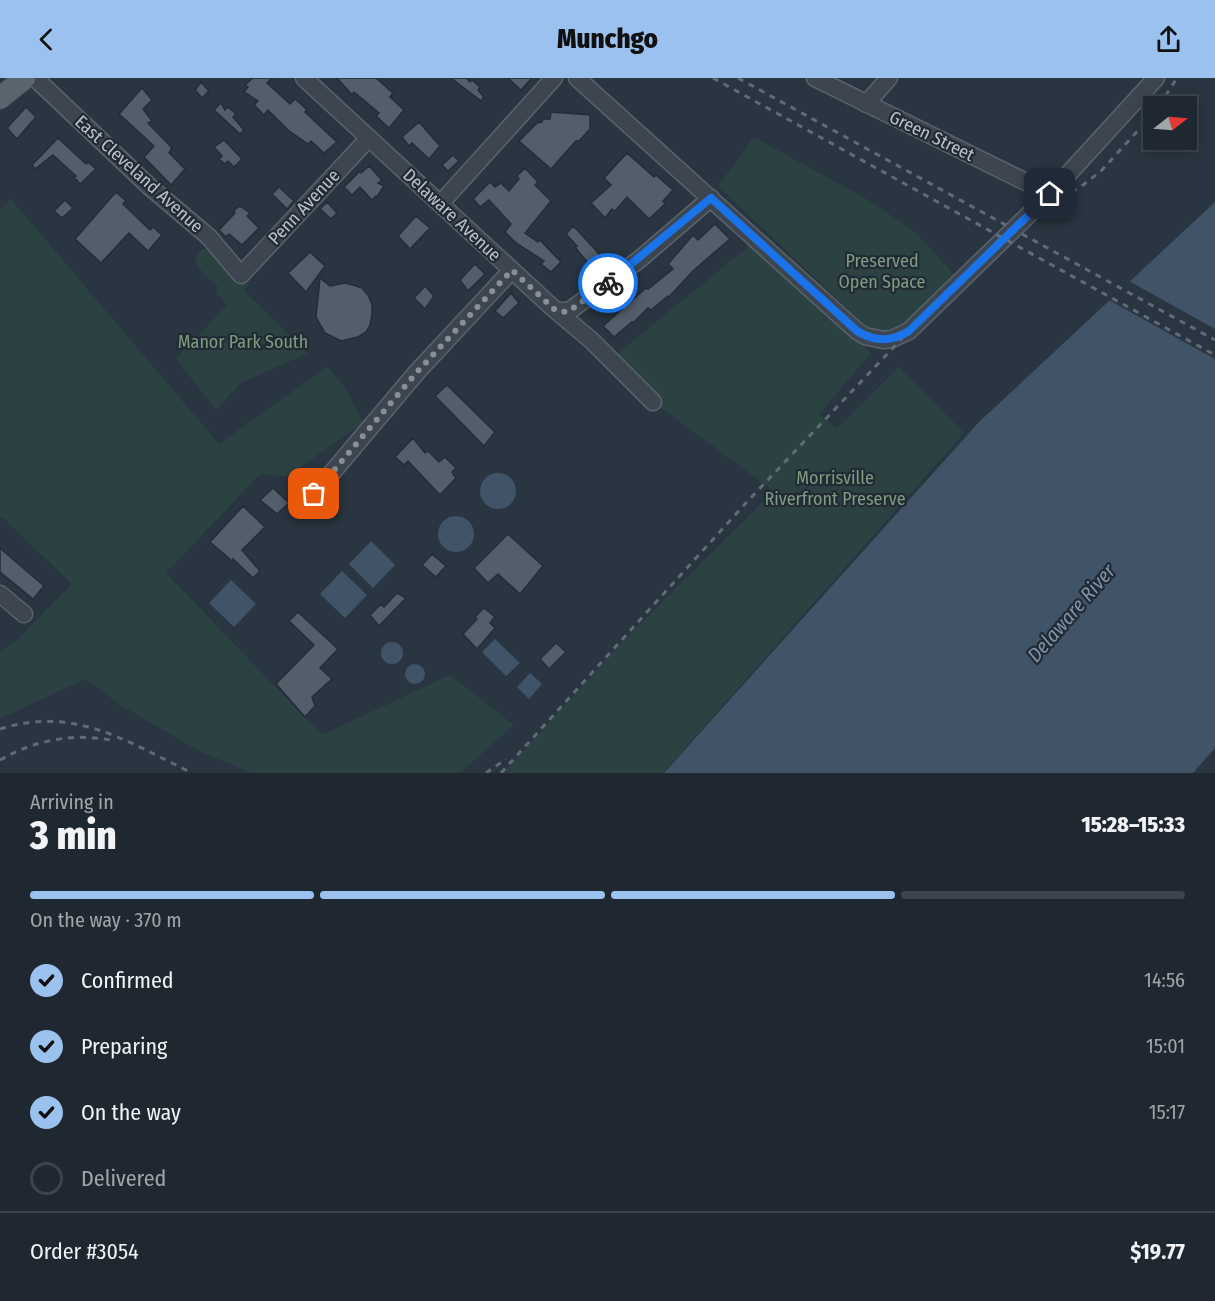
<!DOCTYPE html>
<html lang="en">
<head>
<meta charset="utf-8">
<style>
  :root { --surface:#1f2830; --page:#273038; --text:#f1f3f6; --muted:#a1a6ab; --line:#3c444c; --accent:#9bc1ee }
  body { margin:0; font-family:"Fira Sans Condensed",sans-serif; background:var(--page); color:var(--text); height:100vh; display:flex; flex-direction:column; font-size:22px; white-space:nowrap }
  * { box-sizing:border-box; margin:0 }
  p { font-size:20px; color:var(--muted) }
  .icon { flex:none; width:33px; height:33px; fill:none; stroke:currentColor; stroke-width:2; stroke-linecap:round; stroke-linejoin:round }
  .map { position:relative; height:695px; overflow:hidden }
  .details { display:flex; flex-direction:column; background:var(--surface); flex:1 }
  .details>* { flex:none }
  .needle { width:39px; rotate:73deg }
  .tools { position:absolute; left:1143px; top:18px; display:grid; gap:12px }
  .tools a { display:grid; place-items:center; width:54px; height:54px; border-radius:0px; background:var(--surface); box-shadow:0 3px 15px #0003,0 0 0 2px var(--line); font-size:30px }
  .pin { position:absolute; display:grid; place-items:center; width:51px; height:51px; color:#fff; margin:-26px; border-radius:12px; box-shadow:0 3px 9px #0006 }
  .courier { position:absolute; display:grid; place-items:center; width:60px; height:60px; margin:-30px; border:4px solid #1a73e8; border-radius:50%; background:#fff; color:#222; box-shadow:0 2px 8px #0007 }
  .head em { font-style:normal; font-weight:800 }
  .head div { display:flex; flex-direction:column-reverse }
  .head { display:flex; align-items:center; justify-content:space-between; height:102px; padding:0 30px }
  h1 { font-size:39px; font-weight:800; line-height:45px }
  .bar { display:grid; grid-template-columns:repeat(4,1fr); gap:9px 6px; align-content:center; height:72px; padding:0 30px }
  .bar i { height:8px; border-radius:4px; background:var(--line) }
  .bar .on { background:var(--accent) }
  .bar p { grid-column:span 4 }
  .line { display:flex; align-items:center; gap:15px; padding:0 30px; border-top:2px solid var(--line) }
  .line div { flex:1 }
  ol { padding:0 30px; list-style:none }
  li { display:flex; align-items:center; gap:18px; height:66px }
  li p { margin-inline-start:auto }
  li .icon { padding:6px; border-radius:50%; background:var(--accent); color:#111; stroke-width:4 }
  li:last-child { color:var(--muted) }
  li i { width:33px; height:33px; border:3px solid var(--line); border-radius:50% }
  header { display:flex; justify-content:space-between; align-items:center; height:78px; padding:0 30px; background:var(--accent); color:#111; font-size:27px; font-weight:800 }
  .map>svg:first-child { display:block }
</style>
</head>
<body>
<header><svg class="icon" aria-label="back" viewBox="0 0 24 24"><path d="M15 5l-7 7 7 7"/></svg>Munchgo<svg class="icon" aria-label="share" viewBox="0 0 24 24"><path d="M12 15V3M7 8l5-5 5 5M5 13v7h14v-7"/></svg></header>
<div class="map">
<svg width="1215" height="695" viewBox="0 0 1215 695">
  <rect width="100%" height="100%" fill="#293540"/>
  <path fill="#2c4242" d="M754,59L870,123L915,154L954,196L899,252L885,255L866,248L718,108Z
    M11,121L219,366L327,289L346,310L363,345L286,399L261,395L166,495L322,657L450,597L514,647L463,692L455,695H252L201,674L122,628L85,601L0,641V573L17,562L72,506L3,440H0V131Z
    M756,162L871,275L819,336L837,350L899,289L964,355L663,695H503L626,560L774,413L653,324L611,281Z
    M209,169L249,207L244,213L308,275L241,305L216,332L176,281L227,227L216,214L218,209C207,199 180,178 209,169Z"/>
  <path fill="#415367" d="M1215,124V670L1193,695H664L979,344Z
    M480 413a18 18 0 1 1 36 0a18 18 0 1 1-36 0Z
    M438 456a18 18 0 1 1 36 0a18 18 0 1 1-36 0Z
    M371,463L395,487L373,510L349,486Z
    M342,493L367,517L345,540L320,516Z
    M231,502L256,526L234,549L209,525Z
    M495,561L520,585L506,598L482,574Z
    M381 575a11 11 0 1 1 22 0a11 11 0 1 1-22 0Z
    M405 596a10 10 0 1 1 20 0a10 10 0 1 1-20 0Z
    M530,595L542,606L529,621L517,609Z"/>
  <path fill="#293540" d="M1127,202L1215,251V281L1107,221Z"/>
  <path fill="#535e6a" stroke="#242d37" stroke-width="1.5" d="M253,0H272L267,5L290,26L295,21L302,27L307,32L305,34L337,64L324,75L311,63L308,66L288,52L268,32L264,37L254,27L258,23L244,14L248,9L245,7Z
    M337,0H376L393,15L390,19L404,32L389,50L376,38L379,35L354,14L352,17Z
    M451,0H466L470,4L472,2L480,9L478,12L484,19L481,23Z
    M508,0H532L521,12Z
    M201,4L209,13L202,20L195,12Z
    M142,10L152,22L143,31L152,43L148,45L172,70L169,75L185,91L171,107L144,79L154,68L119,36Z
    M221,25L225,32L228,29L236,36L233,39L244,52L240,56L214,32Z
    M26,29L36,39L17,61L7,50Z
    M551,34L590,37V51L579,63H576L551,91L519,63L537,45L542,44L543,41H550Z
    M419,44L440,68L429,81L412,65L409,68L402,59Z
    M58,60L86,86L88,84L96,91L80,106L74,99L76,98L53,77L35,91L32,87Z
    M224,62L242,81L234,89L228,83L225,86L219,81L222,78L214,69Z
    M627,75L654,99L656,97L673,112L663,123L665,126L649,141L627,119L615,133L612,131L605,140L591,125L611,107L604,100Z
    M453,77L459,83L448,93L442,87Z
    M369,88L382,102L378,105L384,108L377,119L376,118L372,122L360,109L352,117L344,109L359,94L361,95Z
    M525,90L538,104L535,107L551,123L525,155L538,164L540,162L561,184L551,194L541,186L544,183L516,165L505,154L511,146L489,122L480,129L473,121L490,104L495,109L501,105L509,113L519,101L517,98Z
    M279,109L294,123L287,131L272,116Z
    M116,114L126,123L123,126L150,152L153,149L162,157L148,173L129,155L101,185L75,161Z
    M65,122L73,130L62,140L54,133Z
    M327,124L337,135L331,141L320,131Z
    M240,128L250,135L247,138L259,150L242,167L229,156L226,159L219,152L235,135L234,132Z
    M416,138L430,150L410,171L398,158Z
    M715,146L730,161L694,192L669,219L668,218L651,232L648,230L633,245L632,244L614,259L603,248L646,210L648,211L673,191L668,186L693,157L698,162Z
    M573,148L581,156L600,177L587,184L575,169L577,168L566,156Z
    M310,174L325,188L306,214L288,195Z
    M475,186L485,196L468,213L460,202Z
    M320,200L330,208L345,205L353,207L362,210L368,217L372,226V237L370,247L366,254L358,259L341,263L325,255L316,239Z
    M425,208L434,218L425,231L414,220Z
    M511,215L519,225L503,240L495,233Z
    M447,307L495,354L484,368L435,318Z
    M413,360L425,375L428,373L439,384L445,379L456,390L452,394L456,400L440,417L408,383L404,387L395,379Z
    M273,410L289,425L277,436L260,422Z
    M243,428L265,449L242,472L260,493L253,500L233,481L232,483L210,464Z
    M508,456L543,488L520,516L498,496L488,505L474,490Z
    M0,470L44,508L33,521L0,494Z
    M432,476L446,488L436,499L422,487Z
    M397,515L406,520L379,548L370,537L381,526L384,529Z
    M484,530L495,539L490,545L495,550L477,571L463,556L477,541L475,539Z
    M298,534L338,571L320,590L332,601L312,619L315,628L305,639L276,606L314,567L289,543Z
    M556,565L566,574L549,591L540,581Z"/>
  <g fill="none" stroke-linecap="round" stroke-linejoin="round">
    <g stroke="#5b646d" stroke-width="19">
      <path id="minor" d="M35,0L151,110L209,159L241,197L369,60
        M304,0L554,231L591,262L653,324
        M577,0L857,253L865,258L883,262L892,261L909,253L1050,116L1156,0
        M815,0L1050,116
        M866,26L889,0
        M440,126L554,0
        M557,233H569L606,206L640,181L711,120
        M314,416L417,294L512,192
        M0,516L24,536"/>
    </g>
    <g stroke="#4a525c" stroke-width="23">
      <path id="major" d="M0,20L25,0"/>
    </g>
    <use href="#minor" stroke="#3d4650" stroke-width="16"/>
    <use href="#major" stroke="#5b656f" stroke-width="21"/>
    <path stroke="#606b76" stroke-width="3" stroke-dasharray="6 6" stroke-linecap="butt" d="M713,0L1215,277
      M738,0L1215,262
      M1159,28L1177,0
      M0,651C74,627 128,664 192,695
      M0,682C35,662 72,655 111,662
      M486,695L506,681
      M501,695L745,426L909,253L1026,143L1083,107L1101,93L1154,35"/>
  </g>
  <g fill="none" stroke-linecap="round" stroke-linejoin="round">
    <path stroke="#87909a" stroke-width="6" stroke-dasharray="0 10.8" d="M314,416L417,294L512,192L554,231L563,234L569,233L608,205"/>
    <path stroke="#1a73e8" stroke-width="8" d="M608,205L711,120L857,253C875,264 891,264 909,253L1050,116"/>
  </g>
  <g text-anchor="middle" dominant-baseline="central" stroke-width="4.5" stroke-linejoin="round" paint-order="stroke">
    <g font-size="18" fill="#bac1ca" stroke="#222b35">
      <text transform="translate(932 58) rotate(26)">Green Street</text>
      <text transform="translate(139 96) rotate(42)">East Cleveland Avenue</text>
      <text transform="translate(304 129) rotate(-47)">Penn Avenue</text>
      <text transform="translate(452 137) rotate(43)">Delaware Avenue</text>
    </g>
    <g font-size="18" fill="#7b9d80" stroke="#222b35">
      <text x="882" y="183">Preserved<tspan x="882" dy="21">Open Space</tspan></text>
      <text x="243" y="264">Manor Park South</text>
      <text x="835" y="400">Morrisville<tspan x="835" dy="21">Riverfront Preserve</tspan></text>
    </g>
    <g font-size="20" font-style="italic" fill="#7e94aa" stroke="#222b35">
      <text transform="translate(1071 535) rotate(-49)">Delaware River</text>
    </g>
  </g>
</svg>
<div class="tools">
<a><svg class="needle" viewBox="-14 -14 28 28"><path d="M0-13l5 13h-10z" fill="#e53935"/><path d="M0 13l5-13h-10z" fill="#a1a6ab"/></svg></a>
</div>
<div class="pin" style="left:314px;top:416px;background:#ea580c"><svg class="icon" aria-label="bag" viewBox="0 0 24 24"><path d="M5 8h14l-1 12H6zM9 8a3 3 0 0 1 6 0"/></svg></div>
<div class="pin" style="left:1050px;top:116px;background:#1f2937"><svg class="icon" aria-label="home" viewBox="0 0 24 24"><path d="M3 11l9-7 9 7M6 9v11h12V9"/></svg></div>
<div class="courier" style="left:608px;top:205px"><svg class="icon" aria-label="bike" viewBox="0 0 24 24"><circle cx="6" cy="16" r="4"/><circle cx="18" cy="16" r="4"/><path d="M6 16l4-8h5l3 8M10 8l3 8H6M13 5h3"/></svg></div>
</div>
<section class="details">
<div class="head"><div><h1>3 min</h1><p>Arriving in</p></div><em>15:28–15:33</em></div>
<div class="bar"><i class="on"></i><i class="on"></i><i class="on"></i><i></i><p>On the way · 370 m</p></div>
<ol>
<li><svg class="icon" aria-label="check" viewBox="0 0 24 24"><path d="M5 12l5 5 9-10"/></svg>Confirmed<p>14:56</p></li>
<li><svg class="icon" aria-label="check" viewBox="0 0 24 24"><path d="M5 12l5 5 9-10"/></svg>Preparing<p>15:01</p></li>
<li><svg class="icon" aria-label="check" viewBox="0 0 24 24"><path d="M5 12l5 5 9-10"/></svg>On the way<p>15:17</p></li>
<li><i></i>Delivered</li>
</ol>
<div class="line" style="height:78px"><div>Order #3054</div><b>$19.77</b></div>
</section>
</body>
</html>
